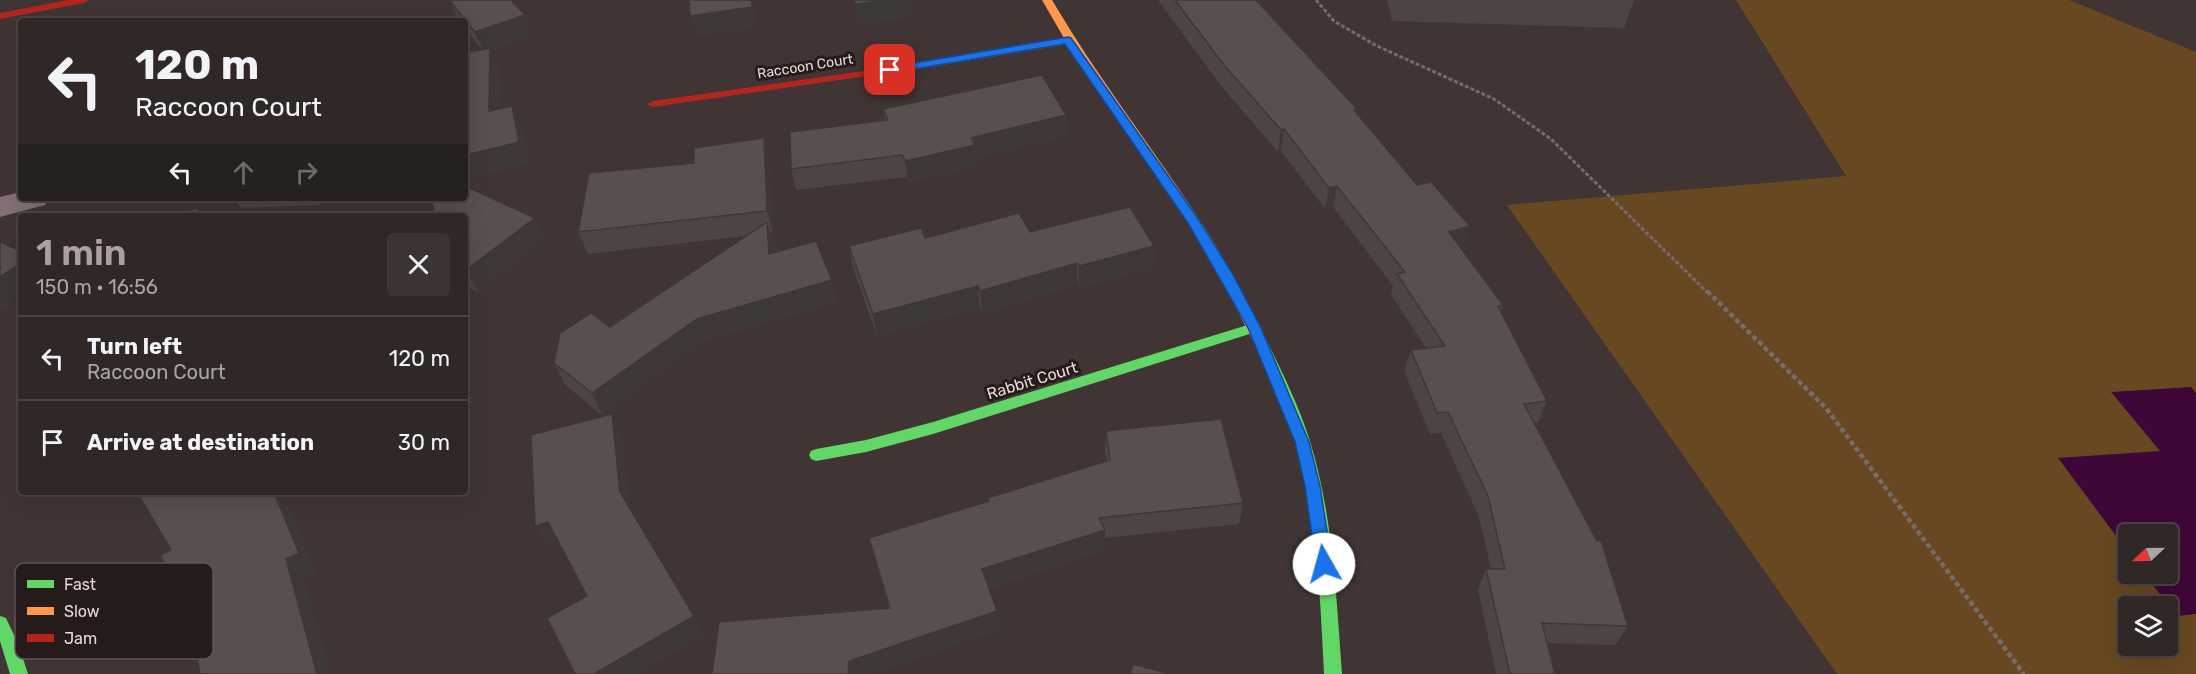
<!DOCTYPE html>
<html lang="en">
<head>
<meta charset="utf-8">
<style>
  :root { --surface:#302827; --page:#3c3433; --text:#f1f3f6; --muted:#a8a6a7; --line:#4b4444; --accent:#ada09f }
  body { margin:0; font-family:Rubik,sans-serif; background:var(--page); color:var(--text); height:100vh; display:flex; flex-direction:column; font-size:22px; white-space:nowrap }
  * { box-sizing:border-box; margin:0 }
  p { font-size:20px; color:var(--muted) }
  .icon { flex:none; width:33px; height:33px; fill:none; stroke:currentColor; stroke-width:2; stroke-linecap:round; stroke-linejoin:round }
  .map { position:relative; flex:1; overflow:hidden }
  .panel { position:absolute; left:18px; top:213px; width:450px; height:282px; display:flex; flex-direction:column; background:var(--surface); border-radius:6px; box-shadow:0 6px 24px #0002,0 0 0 2px var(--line) }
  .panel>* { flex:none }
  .guide { position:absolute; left:18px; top:18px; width:450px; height:183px; border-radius:6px; box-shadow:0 6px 24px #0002,0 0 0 2px var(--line); background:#302827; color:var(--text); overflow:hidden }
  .needle { width:39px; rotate:248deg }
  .fabs { position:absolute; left:2118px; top:524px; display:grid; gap:12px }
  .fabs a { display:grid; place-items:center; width:60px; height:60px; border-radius:6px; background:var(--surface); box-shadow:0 6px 24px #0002,0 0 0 2px var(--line); font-size:30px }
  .pin { position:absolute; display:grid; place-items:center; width:51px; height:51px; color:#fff; margin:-26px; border-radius:12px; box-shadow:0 3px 9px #0006 }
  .me { position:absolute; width:66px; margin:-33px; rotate:353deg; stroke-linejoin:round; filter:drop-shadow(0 0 4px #0008) }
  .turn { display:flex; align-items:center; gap:21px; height:126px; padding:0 18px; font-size:27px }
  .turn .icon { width:78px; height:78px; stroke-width:2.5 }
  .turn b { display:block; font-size:42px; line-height:51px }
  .lanes { display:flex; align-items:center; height:57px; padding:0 18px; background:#0003; justify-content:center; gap:30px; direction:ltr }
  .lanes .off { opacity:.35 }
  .round { display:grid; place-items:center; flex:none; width:63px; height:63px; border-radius:6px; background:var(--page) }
  .head { display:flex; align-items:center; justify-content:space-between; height:102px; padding:0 18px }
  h1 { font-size:36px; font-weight:600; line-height:45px; color:var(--accent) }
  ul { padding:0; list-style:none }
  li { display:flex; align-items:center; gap:18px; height:84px; padding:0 18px; border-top:2px solid var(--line) }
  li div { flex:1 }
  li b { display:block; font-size:22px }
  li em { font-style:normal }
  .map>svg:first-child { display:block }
</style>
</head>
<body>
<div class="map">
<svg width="2196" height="674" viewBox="0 0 2196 674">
  <rect width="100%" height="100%" fill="#403534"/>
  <!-- green -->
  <path fill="#674820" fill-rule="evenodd" d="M 1736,0 L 2069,0 L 2196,52 L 2196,674 L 1837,674 L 1507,205 L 1846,176 ZM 2128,534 L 2168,534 L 2168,573 L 2128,573 ZM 2128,606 L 2168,606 L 2168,645 L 2128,645 Z"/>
  <!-- water -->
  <polygon fill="#3f0738" points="2191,387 2196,393 2196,614 2176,616 2144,573 2168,573 2168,534 2128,534 2128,552 2058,458 2160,451 2111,392"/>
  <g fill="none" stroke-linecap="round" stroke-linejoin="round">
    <!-- path-far1 -->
    <polyline stroke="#776b6c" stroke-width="3" stroke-dasharray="4 2" stroke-linecap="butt" points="1316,0 1334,21 1375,45 1494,99 1551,139 1708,293"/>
    <!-- path -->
    <polyline stroke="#776b6c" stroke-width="4.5" stroke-dasharray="5 3" stroke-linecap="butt" points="1707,291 1826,408 2024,674"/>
    <!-- street -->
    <polygon fill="#837176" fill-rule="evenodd" points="21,192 21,198 50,198 45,205 0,217 0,197"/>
    <!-- fast -->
    <g fill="#63d668" fill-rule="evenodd">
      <polygon points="1254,323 1259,325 1261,328 1259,331 933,434 866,452 816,461 811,459 809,455 811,451 816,449 866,440 933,422"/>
      <path d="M 1259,334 L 1266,339 C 1281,370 1297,402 1308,435 C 1333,512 1336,594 1342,674 L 1324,674 C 1320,594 1317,513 1294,437 C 1283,403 1267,371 1252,339 Z"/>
      <polygon points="0,616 6,618 19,646 28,674 10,674 0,641"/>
    </g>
    <!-- slow -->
    <path fill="#ff974d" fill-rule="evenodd" d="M 1042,0 L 1052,0 C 1096,75 1149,143 1197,216 C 1223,255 1245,297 1266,339 L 1264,343 L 1254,343 L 1221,278 L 1188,221 L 1068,44 L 898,72 L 893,69 L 898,66 L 1064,38 Z"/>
    <!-- jam -->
    <g fill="#b3261e" fill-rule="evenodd">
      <polygon points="68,0 89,0 84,3 0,19 0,13"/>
      <polygon points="898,66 903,69 902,71 653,107 647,104 653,101"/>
    </g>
  </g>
  <!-- wall -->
  <g fill="#4d4542">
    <polygon points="1158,0 1256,0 1357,109 1356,114 1463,248 1461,249 1503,305 1501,311 1547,401 1538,423 1534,423 1628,626 1615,645 1547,643 1555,674 1496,674 1478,589 1486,569 1491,569 1479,517 1441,433 1430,434 1404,371 1411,350 1426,348 1391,295 1393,286 1333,207 1325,209 1281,151 1278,152 1222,87"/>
    <polygon points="1387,0 1634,0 1624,28 1392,21"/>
    <polygon points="450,1 533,36 491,50 500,70 499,109 521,127 529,163 465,179 482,50 465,28 465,21 459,21"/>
    <polygon points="883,109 1067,136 976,158 977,167 908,182 906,177 796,190 791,169 885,121"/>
    <polygon points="764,138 769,160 773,233 770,233 773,243 774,252 832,280 837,302 704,341 602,415 565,385 554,363 746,236 588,254 578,232 694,163"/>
    <polygon points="234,198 324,198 320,205 241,208"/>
    <polygon points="465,216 545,239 478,292 465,286"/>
    <polygon points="1030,232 1154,246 1153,268 1079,288 1078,285 983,313 980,308 877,336 853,268 849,246"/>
    <polygon points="1106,431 1243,503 1239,524 1104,538 1104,550 989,588 1000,631 889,608 869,538 988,502 988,498 1107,461 1105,452"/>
  </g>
  <!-- shaded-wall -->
  <g fill="#3e3836">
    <polygon points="751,0 753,0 757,28 696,37 690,16"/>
    <polygon points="889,0 913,0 915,18 858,25 855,4"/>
    <polygon points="525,15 533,36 491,50 500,70 499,133 489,111 484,53 475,32"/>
    <polygon points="512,106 521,127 529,163 465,179 465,155"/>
    <polygon points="1066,115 1067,136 976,158 977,167 908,182 905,161 971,138"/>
    <polygon points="1284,129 1281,151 1278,152 1281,130"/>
    <polygon points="764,138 769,160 773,233 767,211"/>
    <polygon points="1337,186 1333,207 1325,209 1329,188"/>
    <polygon points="316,198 324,198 320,205"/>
    <polygon points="535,218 545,239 478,292 466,270"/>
    <polygon points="767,222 773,243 775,275 769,254"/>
    <polygon points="1470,226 1463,248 1443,254 1449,232"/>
    <polygon points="1154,246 1153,268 1079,288 1079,266"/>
    <polygon points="21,263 21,298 4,310 0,305 0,277"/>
    <polygon points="1077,263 1078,285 983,313 980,291"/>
    <polygon points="832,280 837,302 704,341 602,415 592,393 697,319"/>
    <polygon points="978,286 980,308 877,336 873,314"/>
    <polygon points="612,414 622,435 631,513 620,492"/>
    <polygon points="274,492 278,492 290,509 317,573 305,580 331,674 317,674 286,559"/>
    <polygon points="548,522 560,543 548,546 535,526"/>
    <polygon points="1105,530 1104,550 984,589 982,569"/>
    <polygon points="188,609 201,633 180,613"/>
    <polygon points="997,611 1000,631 873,674 848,674 849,661"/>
    <polygon points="694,616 704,635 638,674 594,674"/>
  </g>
  <!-- building -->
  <g fill="#59504d" stroke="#3e3836" stroke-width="1.5">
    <polygon points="452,0 511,0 525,15 475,32 450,1"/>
    <polygon points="689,0 751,0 752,7 690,16"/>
    <polygon points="854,0 889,0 855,4"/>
    <polygon points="1175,0 1256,0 1357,109 1354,110 1417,185 1431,182 1470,226 1449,232 1503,305 1498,306 1547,401 1524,404 1597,541 1601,541 1628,626 1542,623 1555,674 1510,674 1486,569 1505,569 1488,496 1448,412 1437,413 1411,350 1445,346 1397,274 1405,272 1337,186 1329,188 1284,129 1281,130 1224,65"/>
    <polygon points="490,48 489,111 512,106 519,142 465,155 465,53"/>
    <polygon points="1042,75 1066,115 971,138 975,145 905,161 902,155 791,169 790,132 888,120 883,109"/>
    <polygon points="764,138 767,211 578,232 589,173 694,163 694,148"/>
    <polygon points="465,186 535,218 466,270 465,270 465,216 434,216 432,198 465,198"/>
    <polygon points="1130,207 1154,246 1079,266 1077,263 980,291 978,286 873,314 849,246 921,228 925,238 1019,213 1030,232"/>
    <polygon points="197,208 199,216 169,216"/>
    <polygon points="767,222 769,254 816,241 832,280 697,319 592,393 554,363 560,333 591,313 610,327"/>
    <polygon points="0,242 21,251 21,263 0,277"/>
    <polygon points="612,414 620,492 694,616 594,674 575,674 547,618 587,596 548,522 535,526 531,435"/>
    <polygon points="1221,419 1243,503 1099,518 1105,530 982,569 997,611 849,661 848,674 712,674 719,622 890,608 869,538 989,501 988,498 1110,460 1106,431"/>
    <polygon points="137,492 274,492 299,553 286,559 317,674 200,674 188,609 180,613 161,555 171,550"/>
    <polygon points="1133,664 1171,674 1130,674"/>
  </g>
  <!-- route -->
  <polygon fill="#1a73e8" stroke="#114b97" stroke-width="1.5" points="1068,37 1071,38 1197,217 1232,273 1261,328 1309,442 1320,486 1332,564 1330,569 1324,571 1319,569 1316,564 1305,486 1295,442 1248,328 1188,223 1065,44 890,73 885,70 890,67"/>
  <g text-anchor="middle" stroke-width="6" stroke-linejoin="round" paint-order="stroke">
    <!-- far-street labels -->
    <g font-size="14" fill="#e8d9d8" stroke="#251b1a">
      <text transform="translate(805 66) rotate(-9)" y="5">Raccoon Court</text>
    </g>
    <!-- street labels -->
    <g font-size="16" fill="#e8d9d8" stroke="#251b1a">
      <text transform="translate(1032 380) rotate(-17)" y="6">Rabbit Court</text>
    </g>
  </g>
  <!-- legend -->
  <rect x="15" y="563" width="198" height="96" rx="9" fill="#251b1a" stroke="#605453" stroke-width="1.5"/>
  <rect x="27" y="580" width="27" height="8" fill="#63d668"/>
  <rect x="27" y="607" width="27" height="8" fill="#ff974d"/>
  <rect x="27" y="634" width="27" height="8" fill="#b3261e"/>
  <g font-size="16" fill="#e8d9d8">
    <text x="64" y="590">Fast</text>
    <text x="64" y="617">Slow</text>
    <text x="64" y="644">Jam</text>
  </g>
</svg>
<div class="fabs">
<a><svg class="needle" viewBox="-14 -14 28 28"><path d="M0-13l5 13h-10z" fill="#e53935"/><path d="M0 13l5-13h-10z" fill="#a8a6a7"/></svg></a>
<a><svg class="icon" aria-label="layers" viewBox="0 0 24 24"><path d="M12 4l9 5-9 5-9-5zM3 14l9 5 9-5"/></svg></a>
</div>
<div class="pin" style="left:890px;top:70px;background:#d93025"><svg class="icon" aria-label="arrive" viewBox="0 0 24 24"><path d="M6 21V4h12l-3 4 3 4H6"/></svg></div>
<svg class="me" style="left:1324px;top:564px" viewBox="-20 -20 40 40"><circle r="19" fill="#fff"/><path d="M0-13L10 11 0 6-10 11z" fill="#1a73e8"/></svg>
<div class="guide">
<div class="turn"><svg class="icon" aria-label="left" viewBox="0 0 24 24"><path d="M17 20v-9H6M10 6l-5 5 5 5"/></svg><div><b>120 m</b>Raccoon Court</div></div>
<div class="lanes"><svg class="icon" aria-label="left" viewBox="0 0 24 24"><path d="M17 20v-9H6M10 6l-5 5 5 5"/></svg><svg class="icon off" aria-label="ahead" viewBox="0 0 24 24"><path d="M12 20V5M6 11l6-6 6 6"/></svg><svg class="icon off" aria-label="right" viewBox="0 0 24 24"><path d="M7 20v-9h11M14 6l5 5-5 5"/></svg></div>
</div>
<section class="panel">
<div class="head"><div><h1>1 min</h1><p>150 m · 16:56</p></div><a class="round"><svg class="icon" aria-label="close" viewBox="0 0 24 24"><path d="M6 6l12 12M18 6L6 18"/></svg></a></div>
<ul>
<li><svg class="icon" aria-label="left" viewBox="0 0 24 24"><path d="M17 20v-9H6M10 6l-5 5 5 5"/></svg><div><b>Turn left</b><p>Raccoon Court</p></div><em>120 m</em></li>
<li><svg class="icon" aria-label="arrive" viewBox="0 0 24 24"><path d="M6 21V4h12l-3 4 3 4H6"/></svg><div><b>Arrive at destination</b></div><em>30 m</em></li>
</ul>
</section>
</div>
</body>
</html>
